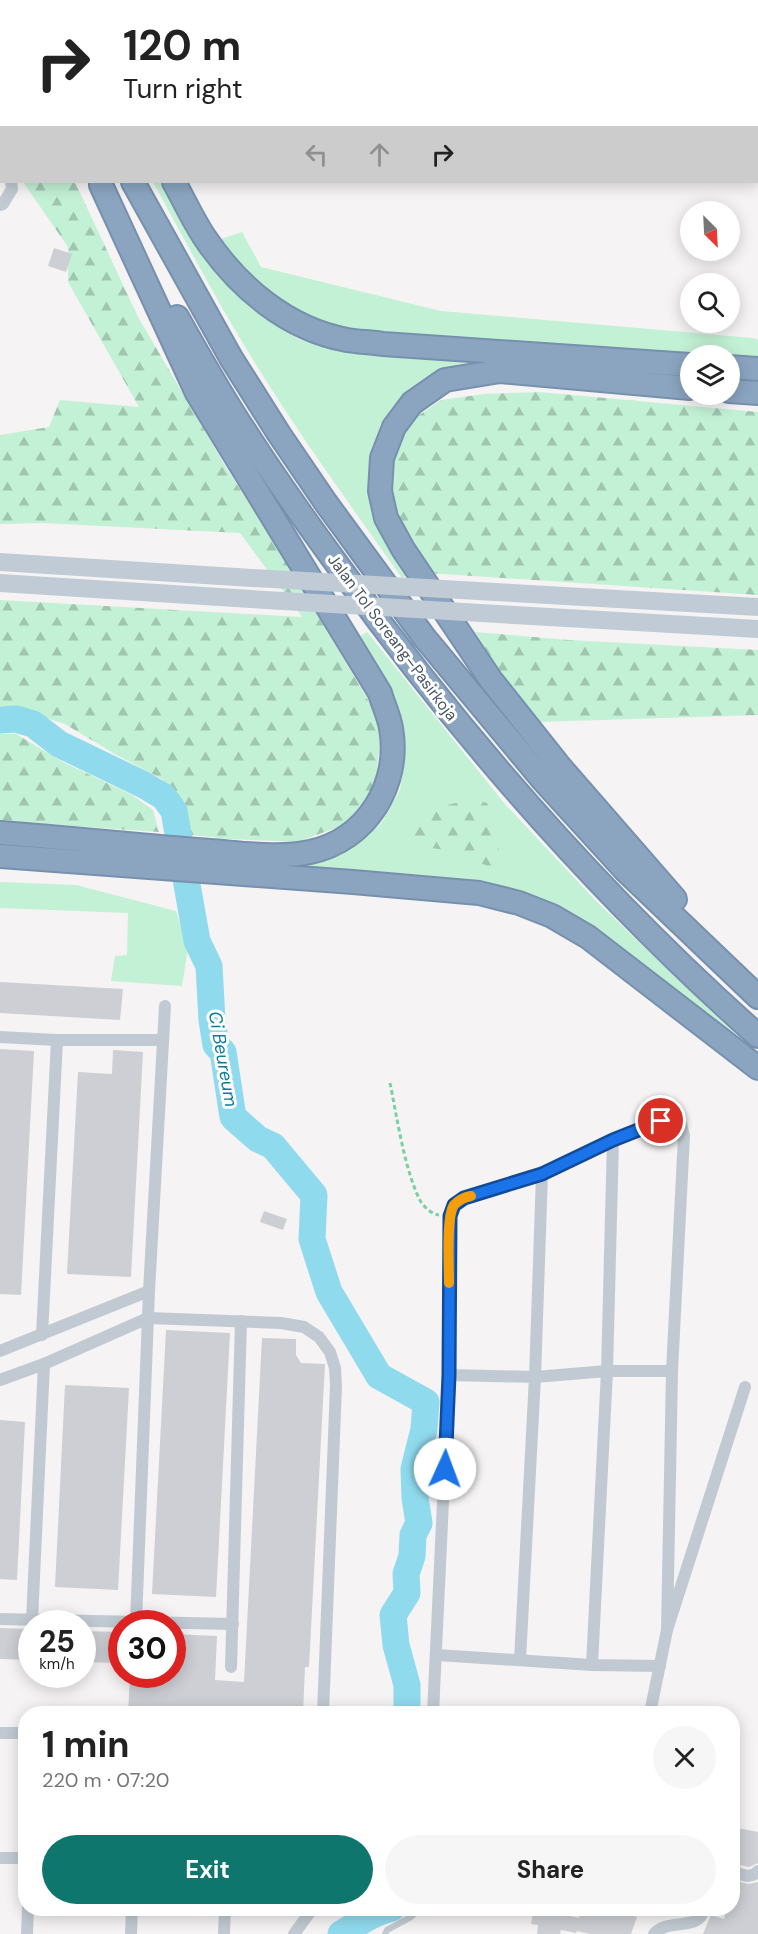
<!DOCTYPE html>
<html lang="en">
<head>
<meta charset="utf-8">
<style>
  :root { --surface:#fff; --page:#f6f6f6; --text:#222; --muted:#767676; --accent:#0f766e }
  body { margin:0; font-family:"DM Sans",sans-serif; background:var(--page); color:var(--text); height:100vh; display:flex; flex-direction:column; font-size:22px; white-space:nowrap }
  * { box-sizing:border-box; margin:0 }
  p { font-size:20px; color:var(--muted) }
  .icon { flex:none; width:33px; height:33px; fill:none; stroke:currentColor; stroke-width:2; stroke-linecap:round; stroke-linejoin:round }
  .map { position:relative; flex:1; overflow:hidden }
  .panel { position:absolute; left:18px; top:1706px; width:722px; height:210px; display:flex; flex-direction:column; background:var(--surface); border-radius:24px; box-shadow:0 3px 15px #0003 }
  .panel>* { flex:none }
  .top-card { position:absolute; left:0px; top:0px; width:759px; height:183px; box-shadow:0 3px 15px #0003; background:#fff; color:var(--text); overflow:hidden }
  .needle { width:39px; rotate:156deg }
  .fabs { position:absolute; left:680px; top:201px; display:grid; gap:12px }
  .fabs a { display:grid; place-items:center; width:60px; height:60px; border-radius:50%; background:var(--surface); box-shadow:0 3px 15px #0003; font-size:30px }
  .speed { position:absolute; left:18px; top:1610px; display:flex; gap:12px; font-size:30px; font-weight:700; text-align:center }
  .speed>* { display:grid; place-content:center; width:78px; height:78px; border-radius:50%; background:var(--surface); box-shadow:0 3px 15px #0003; line-height:1 }
  .speed small { font-size:15px; font-weight:400 }
  .speed .limit { border:9px solid #d22; background:#fff; color:#111 }
  .pin { position:absolute; display:grid; place-items:center; width:51px; height:51px; color:#fff; margin:-26px; border:3px solid #fff; border-radius:50%; box-shadow:0 2px 6px #0007 }
  .me { position:absolute; width:66px; margin:-33px; rotate:2deg; stroke-linejoin:round; filter:drop-shadow(0 0 4px #0008) }
  .turn { display:flex; align-items:center; gap:21px; height:126px; padding:0 24px; font-size:27px }
  .turn .icon { width:78px; height:78px; stroke-width:2.5 }
  .turn b { display:block; font-size:42px; line-height:51px }
  .lanes { display:flex; align-items:center; height:57px; padding:0 24px; background:#0003; justify-content:center; gap:30px; direction:ltr }
  .lanes .off { opacity:.35 }
  .round { display:grid; place-items:center; flex:none; width:63px; height:63px; border-radius:32px; background:var(--page) }
  .head { display:flex; align-items:center; justify-content:space-between; height:102px; padding:0 24px }
  h1 { font-size:36px; font-weight:700; line-height:45px }
  .action { display:flex; gap:12px; margin-top:auto; padding:12px 24px }
  .action a { flex:1; height:69px; border-radius:36px; background:var(--accent); color:#fff; font-size:24px; font-weight:700; line-height:69px; text-align:center }
  .action a+a { background:var(--page); color:var(--text) }
  .map>svg:first-child { display:block }
</style>
</head>
<body>
<div class="map">
<svg width="758" height="1934" viewBox="0 0 758 1934">
  <defs>
    <pattern id="forest-firs" width="22" height="20" patternUnits="userSpaceOnUse" patternTransform="scale(1.5)"><rect width="22" height="20" fill="#c3f1d5"/><path d="M5 1l3.5 6h-7zM16 11l3.5 6h-7z" fill="#a0c6b0"/></pattern>
  </defs>
  <rect width="100%" height="100%" fill="#f5f3f3"/>
  <!-- green -->
  <g fill="#c3f1d5">
    <path d="M 153,182 L 163,182 L 189,227 L 223,281 L 263,317 L 300,340 L 358,352 L 512,363 L 466,365 L 426,380 L 400,399 L 380,425 L 370,464 L 373,507 L 408,575 L 402,578 C 353,509 303,440 258,368 C 220,307 187,244 153,182 Z"/>
    <polygon points="242,232 261,267 441,311 753,338 758,340 758,359 729,357 729,356 700,355 404,339 337,330 301,319 240,270 221,239"/>
    <polygon points="367,632 504,803 596,901 733,1032 727,1038 517,893 295,873 292,866 303,861 344,852 381,824 400,790 405,760 403,720 386,680 359,637"/>
    <polygon points="0,882 76,885 176,911 188,948 182,986 111,981 115,956 127,955 128,913 0,908"/>
  </g>
  <!-- forest -->
  <g fill="url(#forest-firs)">
    <polygon points="0,19 2,22 1,142 0,140"/>
    <polygon points="23,182 75,182 138,317 227,469 267,531 379,718 380,746 374,790 344,825 297,842 230,839 191,835 187,812 162,779 113,753 65,724 12,707 0,706 0,600 302,617 240,533 43,523 0,524 0,435 49,427 60,400 139,407 68,282 68,247"/>
    <polygon points="539,392 758,412 758,595 428,573 404,536 390,499 394,445 412,420 441,400 484,394"/>
    <polygon points="475,632 568,640 758,650 758,715 538,722 496,665"/>
    <polygon points="0,734 16,734 63,762 132,795 153,810 159,832 0,821"/>
    <path d="M 473,799 L 487,803 C 491,813 502,829 500,841 C 500,849 496,853 497,861 L 490,867 C 476,861 462,855 448,851 C 427,845 420,853 410,827 C 426,809 450,804 473,799 Z"/>
  </g>
  <g fill="none" stroke-linecap="round" stroke-linejoin="round">
    <!-- river -->
    <g stroke="#90daee" stroke-width="27">
      <polyline points="0,720 16,719 33,724 59,744 144,785 164,797 174,811 197,941 209,966 212,1020 216,1045 223,1052 233,1117 258,1139 273,1146 314,1195 312,1239 329,1292 379,1376 426,1402 424,1429 414,1469 415,1498 419,1523 413,1535 412,1556 406,1574 407,1593 393,1615 396,1645 407,1685 407,1713"/>
      <path d="M 341,1934 C 357,1924 374,1912 392,1908"/>
    </g>
  </g>
  <!-- building -->
  <g fill="#cdcfd5">
    <polygon points="54,248 72,254 66,272 48,266"/>
    <polygon points="0,982 123,989 120,1020 0,1013"/>
    <polygon points="0,1049 34,1051 21,1295 0,1294"/>
    <polygon points="113,1050 143,1052 131,1277 67,1274 78,1072 112,1074"/>
    <polygon points="264,1211 287,1219 283,1230 260,1222"/>
    <polygon points="166,1330 230,1333 216,1597 152,1594"/>
    <polygon points="262,1338 296,1339 296,1355 301,1363 325,1364 309,1667 305,1667 303,1713 128,1713 130,1676 172,1678 172,1634 217,1636 215,1680 244,1682"/>
    <polygon points="65,1385 129,1388 118,1590 55,1587"/>
    <polygon points="0,1420 25,1422 17,1580 0,1579"/>
    <polygon points="0,1628 32,1629 32,1660 0,1659"/>
    <polygon points="82,1631 122,1632 122,1663 82,1662"/>
    <polygon points="732,1827 758,1832 758,1863 749,1867 732,1863"/>
    <polygon points="732,1880 748,1884 758,1882 758,1934 703,1934 711,1915 724,1919 726,1908 732,1908"/>
    <polygon points="534,1908 579,1918 581,1908 630,1908 629,1915 637,1917 631,1934 590,1934 577,1931 576,1933 561,1930 560,1934 537,1934 538,1925 531,1924"/>
  </g>
  <g fill="none" stroke-linecap="round" stroke-linejoin="round">
    <!-- highway casing -->
    <g stroke="#7690ad" stroke-width="26">
      <g id="highway">
        <polyline points="18,0 19,2"/>
        <polyline points="49,0 50,2"/>
        <polyline points="75,0 76,2"/>
        <polyline points="133,182 231,358 279,434 326,503 424,637 542,779 625,870 758,997"/>
        <path d="M 174,182 C 184,200 193,220 205,238 C 238,287 287,329 347,340 C 358,342 371,342 383,344 L 690,365"/>
        <path d="M 177,317 C 199,356 221,396 246,433 C 276,480 309,526 342,571 C 464,740 602,897 758,1036"/>
        <polyline points="729,367 758,369"/>
        <polyline points="729,391 758,393"/>
        <path d="M 0,833 C 70,838 140,846 210,851 C 240,853 280,859 310,852 C 367,840 401,784 391,728 C 389,716 383,704 380,693 L 197,393 L 101,185"/>
        <polyline points="0,856 353,882 479,893 519,903 552,916 588,937 758,1068"/>
        <polyline points="675,899 561,768 491,680 403,549 386,518 380,491 382,458 394,427 412,403 445,380 500,371 690,388"/>
      </g>
    </g>
    <!-- path -->
    <path stroke="#7ad0a6" stroke-width="3" stroke-dasharray="4.5 3" stroke-linecap="butt" d="M 390,1083 C 397,1117 405,1173 421,1202 C 425,1208 432,1214 439,1215"/>
    <!-- lane -->
    <polyline stroke="#c1cad2" stroke-width="6" points="385,1934 387,1930 411,1917 421,1908"/>
    <!-- street -->
    <g stroke="#c1cad2" stroke-width="12">
      <polyline points="0,158 2,161"/>
      <polyline points="0,205 3,204 12,189 11,182"/>
      <polyline points="0,1037 57,1040 162,1040"/>
      <polyline points="42,1335 57,1040"/>
      <polyline points="0,1351 149,1291"/>
      <polyline points="449,1375 535,1377 607,1371 672,1371"/>
      <polyline points="0,1380 44,1364 148,1318 281,1323 304,1327 319,1337 330,1352 335,1368 336,1386 323,1713"/>
      <polyline points="0,1619 233,1624"/>
      <polyline points="32,1620 44,1364"/>
      <polyline points="136,1622 149,1291 165,1006"/>
      <polyline points="437,1655 592,1665 660,1666"/>
      <polyline points="520,1660 535,1377 542,1174"/>
      <polyline points="592,1665 607,1371 613,1140"/>
      <polyline points="231,1667 241,1321"/>
      <polyline points="433,1713 449,1375 450,1216 454,1205 464,1198 542,1174 613,1140 661,1121 673,1120 681,1124 684,1136 672,1371 667,1630"/>
      <polyline points="650,1713 667,1630 745,1387"/>
      <polyline points="0,1733 26,1733"/>
      <polyline points="0,1858 26,1858"/>
      <path d="M 732,1871 C 741,1874 751,1880 758,1871"/>
      <polyline points="27,1934 28,1908"/>
      <polyline points="131,1934 132,1908"/>
      <polyline points="224,1934 225,1908"/>
      <polyline points="294,1934 313,1908"/>
      <path d="M 654,1934 C 668,1917 700,1933 704,1908"/>
    </g>
    <!-- secondary -->
    <g stroke="#c1cbd6" stroke-width="18">
      <polyline points="0,562 236,577"/>
      <polyline points="0,583 251,599"/>
      <polyline points="495,592 758,607"/>
      <polyline points="514,615 758,629"/>
    </g>
    <!-- highway -->
    <use href="#highway" stroke="#8ba5c1" stroke-width="22"/>
    <!-- secondary-bridge -->
    <g stroke="#c1cbd6" stroke-width="18">
      <polyline points="236,577 495,592"/>
      <polyline points="251,599 514,615"/>
    </g>
  </g>
  <g fill="none" stroke-linecap="round" stroke-linejoin="round">
    <!-- route casing -->
    <g stroke="#114b97" stroke-width="15">
      <polyline id="route" points="445,1469 449,1375 450,1216 454,1205 464,1198 542,1174 613,1140 661,1121"/>
    </g>
    <!-- route -->
    <use href="#route" stroke="#1a73e8" stroke-width="10"/>
    <!-- slow -->
    <path stroke="#f59e0b" stroke-width="10" d="M 449,1283 C 449,1267 446,1216 454,1205 C 458,1201 465,1197 471,1196"/>
  </g>
  <g text-anchor="middle" stroke-width="6" stroke-linejoin="round" paint-order="stroke">
    <!-- street labels -->
    <g font-size="16" fill="#4a5661" stroke="#fff">
      <text transform="translate(393 637) rotate(53)" y="6">Jalan Tol Soreang–Pasirkoja</text>
    </g>
    <!-- water labels -->
    <g font-size="18" font-style="italic" fill="#0c7c9b" stroke="#fff">
      <text transform="translate(223 1059) rotate(80)" y="6">Ci Beureum</text>
    </g>
  </g>
</svg>
<div class="fabs">
<a><svg class="needle" viewBox="-14 -14 28 28"><path d="M0-13l5 13h-10z" fill="#e53935"/><path d="M0 13l5-13h-10z" fill="#767676"/></svg></a>
<a><svg class="icon" aria-label="search" viewBox="0 0 24 24"><circle cx="10" cy="10" r="6"/><path d="M15 15l6 6"/></svg></a>
<a><svg class="icon" aria-label="layers" viewBox="0 0 24 24"><path d="M12 4l9 5-9 5-9-5zM3 14l9 5 9-5"/></svg></a>
</div>
<div class="speed"><div>25<small>km/h</small></div><div class="limit">30</div></div>
<div class="pin" style="left:661px;top:1121px;background:#d93025"><svg class="icon" aria-label="arrive" viewBox="0 0 24 24"><path d="M6 21V4h12l-3 4 3 4H6"/></svg></div>
<svg class="me" style="left:445px;top:1469px" viewBox="-20 -20 40 40"><circle r="19" fill="#fff"/><path d="M0-13L10 11 0 6-10 11z" fill="#1a73e8"/></svg>
<div class="top-card">
<div class="turn"><svg class="icon" aria-label="right" viewBox="0 0 24 24"><path d="M7 20v-9h11M14 6l5 5-5 5"/></svg><div><b>120 m</b>Turn right</div></div>
<div class="lanes"><svg class="icon off" aria-label="left" viewBox="0 0 24 24"><path d="M17 20v-9H6M10 6l-5 5 5 5"/></svg><svg class="icon off" aria-label="ahead" viewBox="0 0 24 24"><path d="M12 20V5M6 11l6-6 6 6"/></svg><svg class="icon" aria-label="right" viewBox="0 0 24 24"><path d="M7 20v-9h11M14 6l5 5-5 5"/></svg></div>
</div>
<section class="panel">
<div class="head"><div><h1>1 min</h1><p>220 m · 07:20</p></div><a class="round"><svg class="icon" aria-label="close" viewBox="0 0 24 24"><path d="M6 6l12 12M18 6L6 18"/></svg></a></div>
<div class="action"><a>Exit</a><a>Share</a></div>
</section>
</div>
</body>
</html>
